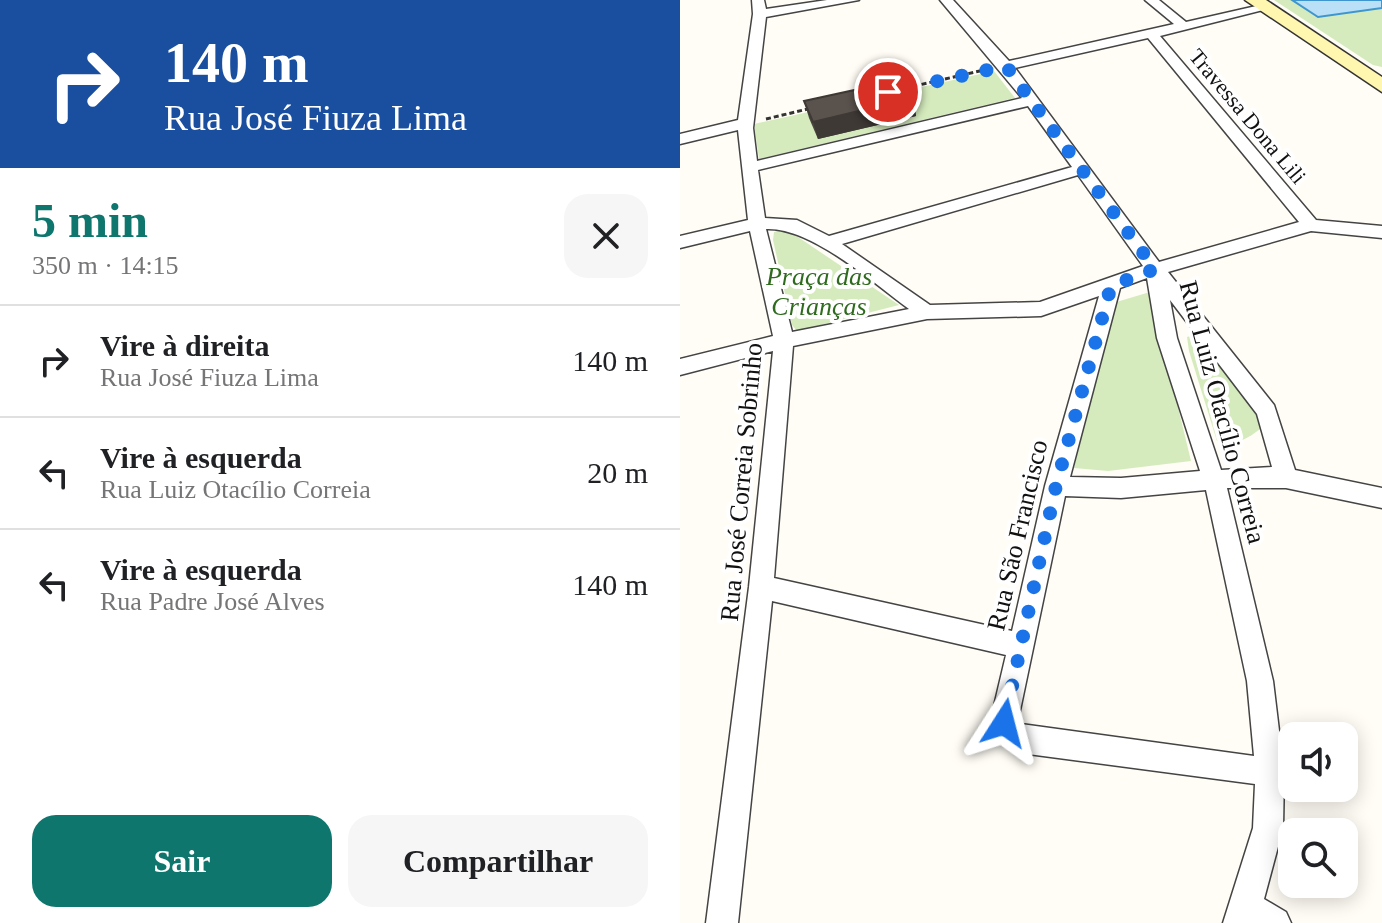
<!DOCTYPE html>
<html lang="pt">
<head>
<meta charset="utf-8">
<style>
  :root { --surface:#fff; --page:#f6f6f6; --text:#202124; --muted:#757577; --line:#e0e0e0; --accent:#0f766e }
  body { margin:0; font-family:Georgia,serif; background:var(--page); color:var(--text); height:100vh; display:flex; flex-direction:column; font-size:30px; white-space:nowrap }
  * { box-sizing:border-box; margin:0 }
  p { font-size:26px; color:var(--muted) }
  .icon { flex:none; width:44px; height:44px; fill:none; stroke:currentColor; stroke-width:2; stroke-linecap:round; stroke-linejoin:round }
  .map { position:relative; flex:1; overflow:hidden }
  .side { display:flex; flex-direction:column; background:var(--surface); width:680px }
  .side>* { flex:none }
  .top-card { background:#1a4fa0; color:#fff; overflow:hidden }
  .controls { position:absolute; left:598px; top:722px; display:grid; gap:16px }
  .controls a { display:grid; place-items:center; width:80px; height:80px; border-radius:16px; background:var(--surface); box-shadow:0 4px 20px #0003; font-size:40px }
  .pin { position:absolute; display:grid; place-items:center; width:68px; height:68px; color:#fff; margin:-34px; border:4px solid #fff; border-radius:50%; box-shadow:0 2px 8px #0007 }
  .me { position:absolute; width:88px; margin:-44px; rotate:9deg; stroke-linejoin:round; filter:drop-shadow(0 0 6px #0008) }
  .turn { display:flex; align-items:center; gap:28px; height:168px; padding:0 32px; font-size:36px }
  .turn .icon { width:104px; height:104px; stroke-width:2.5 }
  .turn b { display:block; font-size:56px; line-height:68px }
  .round { display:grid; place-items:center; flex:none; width:84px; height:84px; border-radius:24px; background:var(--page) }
  .overview { display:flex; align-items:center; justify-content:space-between; height:136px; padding:0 32px }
  h1 { font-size:48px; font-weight:700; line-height:60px; color:var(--accent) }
  .primary-button { display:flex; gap:16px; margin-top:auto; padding:16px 32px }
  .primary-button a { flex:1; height:92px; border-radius:24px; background:var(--accent); color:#fff; font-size:32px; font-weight:700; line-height:92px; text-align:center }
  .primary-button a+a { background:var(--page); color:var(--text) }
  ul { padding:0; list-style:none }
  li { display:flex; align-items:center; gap:24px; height:112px; padding:0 32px; border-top:2px solid var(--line) }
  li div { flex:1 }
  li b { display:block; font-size:30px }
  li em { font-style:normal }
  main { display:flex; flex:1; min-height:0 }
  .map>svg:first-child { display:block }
</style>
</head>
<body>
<main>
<section class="side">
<div class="top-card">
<div class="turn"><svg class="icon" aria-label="right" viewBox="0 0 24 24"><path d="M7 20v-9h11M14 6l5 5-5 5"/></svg><div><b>140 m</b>Rua José Fiuza Lima</div></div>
</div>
<div class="overview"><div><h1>5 min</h1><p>350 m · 14:15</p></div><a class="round"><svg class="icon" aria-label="close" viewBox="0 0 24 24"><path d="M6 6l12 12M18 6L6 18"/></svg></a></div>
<ul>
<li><svg class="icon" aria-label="right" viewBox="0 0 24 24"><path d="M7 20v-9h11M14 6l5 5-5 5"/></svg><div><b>Vire à direita</b><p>Rua José Fiuza Lima</p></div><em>140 m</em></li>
<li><svg class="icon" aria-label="left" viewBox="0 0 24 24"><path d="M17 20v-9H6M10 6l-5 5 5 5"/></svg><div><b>Vire à esquerda</b><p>Rua Luiz Otacílio Correia</p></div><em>20 m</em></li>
<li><svg class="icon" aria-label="left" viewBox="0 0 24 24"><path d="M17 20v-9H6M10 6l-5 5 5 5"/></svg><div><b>Vire à esquerda</b><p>Rua Padre José Alves</p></div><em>140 m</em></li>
</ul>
<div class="primary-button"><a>Sair</a><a>Compartilhar</a></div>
</section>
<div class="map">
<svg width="702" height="923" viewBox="0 0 702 923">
  <rect width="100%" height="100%" fill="#fffdf5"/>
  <!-- green -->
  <g fill="#d5ebbd">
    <polygon points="594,0 612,0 638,17 702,8 702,67 693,65"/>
    <polygon points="314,71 335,98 79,159 74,124"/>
    <polygon points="106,229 219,305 117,331 112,325 93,240 94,232"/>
    <polygon points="470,292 511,461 428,471 394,468 433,303"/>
    <path d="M 514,335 L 524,341 L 584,426 C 570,437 555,448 537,441 L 509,351 L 507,337 Z"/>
  </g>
  <!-- water -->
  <polygon fill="#b9e0f7" stroke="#3f96cf" stroke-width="2" points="612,0 702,0 702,8 638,17"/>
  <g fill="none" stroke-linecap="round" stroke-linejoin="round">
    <!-- street casing -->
    <g stroke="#444" stroke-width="3">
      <path id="street" d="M 72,0 L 84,0 L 86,9 L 147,0 L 179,0 L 86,17 L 73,128 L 77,161 L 342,98 L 260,0 L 273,0 L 329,61 L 494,24 L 465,0 L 479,0 L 506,22 L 585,4 L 591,8 L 480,36 L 636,220 L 702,226 L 702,238 L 631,231 L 488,272 L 594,405 L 615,470 L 702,488 L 702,508 L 606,488 L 547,488 L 593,681 L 604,772 L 603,828 L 584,899 L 606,912 L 611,923 L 543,923 L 573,828 L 575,784 L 348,754 L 322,744 L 310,723 L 326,655 L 92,601 L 58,923 L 26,923 L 69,587 L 93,351 L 0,375 L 0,359 L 93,336 L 70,231 L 0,248 L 0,236 L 68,220 L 58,130 L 0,144 L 0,134 L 58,120 L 73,14 ZM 468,38 L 619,222 L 479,262 L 335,68 ZM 348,106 L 392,167 L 149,236 L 117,220 L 85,218 L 78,170 ZM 398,175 L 463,266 L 360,302 L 250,305 L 162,244 ZM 86,229 C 131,227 192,282 229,309 L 112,332 ZM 467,278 L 477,338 L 520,471 L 441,478 L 390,477 L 440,288 ZM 419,296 L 365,486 L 332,631 L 94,578 L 113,346 L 247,319 L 361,316 ZM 490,300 L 577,414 L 592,467 L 541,470 L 497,338 ZM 526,490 L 567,681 L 574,756 L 341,724 L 338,720 L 385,496 L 441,498 Z"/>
    </g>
    <!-- secondary casing -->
    <g stroke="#333" stroke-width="3">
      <polygon id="secondary" points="565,0 586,0 702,77 702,92"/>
    </g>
    <!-- path -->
    <g stroke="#333" stroke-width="3" stroke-dasharray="5 3" stroke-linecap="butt">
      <polyline points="226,88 304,70"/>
      <polyline points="86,119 132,108"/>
    </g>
    <!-- street -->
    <use href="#street" fill="#fff" fill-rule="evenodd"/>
    <!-- secondary -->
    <use href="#secondary" fill="#fff6b0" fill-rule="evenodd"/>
  </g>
  <!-- wall -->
  <polygon fill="#4d4742" points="233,98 236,116 138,139 129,118 124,101"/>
  <!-- shaded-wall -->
  <polygon fill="#3f3936" points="233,98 236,116 138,139 133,122"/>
  <!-- building -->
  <polygon fill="#5a524d" stroke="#3f3936" stroke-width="2" points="225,79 233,98 133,122 124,101"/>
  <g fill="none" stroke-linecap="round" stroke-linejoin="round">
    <!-- route -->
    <polyline stroke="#1a73e8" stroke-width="14" stroke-dasharray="0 25.2" points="208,92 326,66 475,269 431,286 376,486 324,723"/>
  </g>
  <g text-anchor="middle" stroke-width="8" stroke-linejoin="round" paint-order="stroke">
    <!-- far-street labels -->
    <g font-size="22" fill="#111" stroke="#fff">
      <text transform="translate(568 116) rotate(50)" y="8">Travessa Dona Lili</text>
    </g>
    <!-- park labels -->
    <g font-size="26" font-style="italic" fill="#2f6b1f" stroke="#fff">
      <text x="139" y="285">Praça das<tspan x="139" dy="30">Crianças</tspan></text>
    </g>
    <!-- street labels -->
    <g font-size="26" fill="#111" stroke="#fff">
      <text transform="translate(543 412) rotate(75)" y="9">Rua Luiz Otacílio Correia</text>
      <text transform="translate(61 482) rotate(-85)" y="9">Rua José Correia Sobrinho</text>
      <text transform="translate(337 535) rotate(-77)" y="9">Rua São Francisco</text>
    </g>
  </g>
</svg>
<div class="controls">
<a><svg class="icon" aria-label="sound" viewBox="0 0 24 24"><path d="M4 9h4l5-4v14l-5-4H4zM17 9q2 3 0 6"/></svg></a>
<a><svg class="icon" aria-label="search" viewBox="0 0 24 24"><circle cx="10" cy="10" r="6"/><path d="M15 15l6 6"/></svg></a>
</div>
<div class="pin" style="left:208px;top:92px;background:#d93025"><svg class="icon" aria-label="arrive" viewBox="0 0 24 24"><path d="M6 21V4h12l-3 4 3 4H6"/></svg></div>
<svg class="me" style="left:324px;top:723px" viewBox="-20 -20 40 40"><path d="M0-17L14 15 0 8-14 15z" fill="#1a73e8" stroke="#fff" stroke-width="4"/></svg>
</div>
</main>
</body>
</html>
